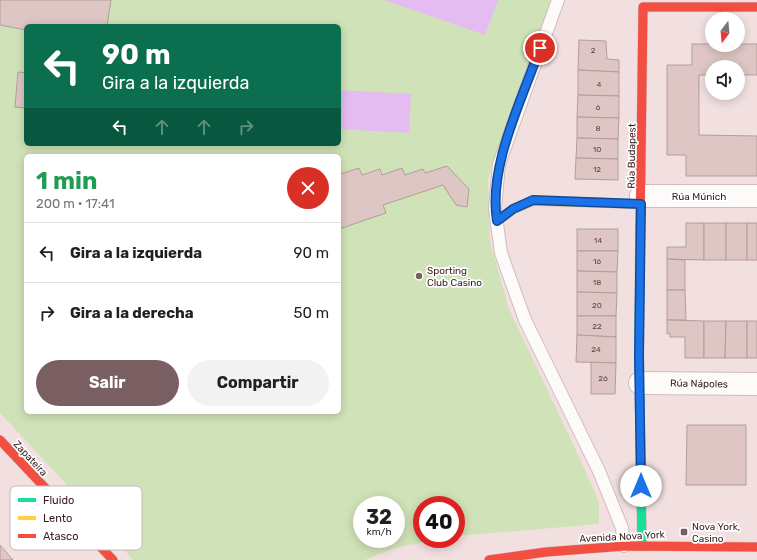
<!DOCTYPE html>
<html lang="es">
<head>
<meta charset="utf-8">
<style>
  :root { --surface:#fff; --page:#f2f2f2; --text:#202124; --muted:#757577; --line:#e0e0e0; --accent:#795f62 }
  body { margin:0; font-family:Rubik,sans-serif; background:var(--page); color:var(--text); height:100vh; display:flex; flex-direction:column; font-size:15px; white-space:nowrap }
  * { box-sizing:border-box; margin:0 }
  p { font-size:13px; color:var(--muted) }
  .icon { flex:none; width:22px; height:22px; fill:none; stroke:currentColor; stroke-width:2; stroke-linecap:round; stroke-linejoin:round }
  .map { position:relative; flex:1; overflow:hidden }
  .side { position:absolute; left:24px; top:154px; width:317px; height:260px; display:flex; flex-direction:column; background:var(--surface); border-radius:6px; box-shadow:0 2px 10px #0003 }
  .side>* { flex:none }
  .hud { position:absolute; left:24px; top:24px; width:317px; height:122px; border-radius:6px; box-shadow:0 2px 10px #0003; background:#0b6e4f; color:#fff; overflow:hidden }
  .needle { width:26px; rotate:196deg }
  .tools { position:absolute; left:705px; top:12px; display:grid; gap:8px }
  .tools a { display:grid; place-items:center; width:40px; height:40px; border-radius:50%; background:var(--surface); box-shadow:0 2px 10px #0003; font-size:20px }
  .speed { position:absolute; left:353px; top:496px; display:flex; gap:8px; font-size:20px; font-weight:700; text-align:center }
  .speed>* { display:grid; place-content:center; width:52px; height:52px; border-radius:50%; background:var(--surface); box-shadow:0 2px 10px #0003; line-height:1 }
  .speed small { font-size:10px; font-weight:400 }
  .speed .limit { border:6px solid #d22; background:#fff; color:#111 }
  .pin { position:absolute; display:grid; place-items:center; width:34px; height:34px; color:#fff; margin:-17px; border:2px solid #fff; border-radius:50%; box-shadow:0 1px 4px #0007 }
  .me { position:absolute; width:44px; margin:-22px; rotate:0deg; stroke-linejoin:round; filter:drop-shadow(0 0 3px #0008) }
  .turn { display:flex; align-items:center; gap:14px; height:84px; padding:0 12px; font-size:18px }
  .turn .icon { width:52px; height:52px; stroke-width:2.5 }
  .turn b { display:block; font-size:28px; line-height:34px }
  .lanes { display:flex; align-items:center; height:38px; padding:0 12px; background:#0003; justify-content:center; gap:20px; direction:ltr }
  .lanes .off { opacity:.35 }
  .round { display:grid; place-items:center; flex:none; width:42px; height:42px; border-radius:21px; background:var(--page) }
  .headline { display:flex; align-items:center; justify-content:space-between; height:68px; padding:0 12px }
  h1 { font-size:24px; font-weight:700; line-height:30px; color:#1e9e55 }
  .button { display:flex; gap:8px; margin-top:auto; padding:8px 12px }
  .button a { flex:1; height:46px; border-radius:24px; background:var(--accent); color:#fff; font-size:16px; font-weight:700; line-height:46px; text-align:center }
  .button a+a { background:var(--page); color:var(--text) }
  ul { padding:0; list-style:none }
  li { display:flex; align-items:center; gap:12px; height:60px; padding:0 12px; border-top:1px solid var(--line) }
  li div { flex:1 }
  li b { display:block; font-size:15px }
  li em { font-style:normal }
  .map>svg:first-child { display:block }
</style>
</head>
<body>
<div class="map">
<svg width="757" height="560" viewBox="0 0 757 560">
  <rect width="100%" height="100%" fill="#f2e0e1"/>
  <!-- green -->
  <path fill="#d0e2b7" fill-rule="evenodd" d="M 0,0 L 551,0 L 491,168 L 488,181 L 490,242 L 509,309 L 580,459 L 599,502 L 599,524 L 456,536 L 456,505 L 422,505 L 422,539 L 438,539 L 394,548 L 366,560 L 133,560 L 83,502 L 0,413 ZM 26,26 L 339,26 L 339,144 L 26,144 ZM 26,156 L 339,156 L 339,412 L 26,412 ZM 362,505 L 396,505 L 396,539 L 362,539 Z"/>
  <!-- water -->
  <g fill="#e4bcf1">
    <polygon points="384,0 498,0 485,35"/>
    <polygon points="339,90 411,94 409,133 339,129"/>
  </g>
  <!-- building -->
  <g fill="#ddc6c3" stroke="#b39d9b">
    <polygon points="0,0 111,0 107,26 26,26 26,30 0,25"/>
    <polygon points="579,40 606,41 607,59 619,60 619,72 578,70"/>
    <polygon points="692,44 757,44 757,75 738,75 738,67 712,67 712,75 699,75 699,135 757,136 757,176 686,176 686,155 667,155 667,65 692,65"/>
    <polygon points="578,70 619,72 619,96 578,95"/>
    <polygon points="18,72 26,73 26,108 15,107"/>
    <polygon points="578,95 619,96 619,118 577,117"/>
    <polygon points="577,117 619,118 618,139 577,138"/>
    <polygon points="577,138 618,139 618,159 576,158"/>
    <polygon points="576,158 618,159 618,180 575,179"/>
    <polygon points="447,166 469,189 467,207 456,205 443,185 383,205 386,213 339,229 339,172 340,174 359,168 362,175 380,169 382,175 402,168 405,175 423,169 425,173"/>
    <polygon points="686,223 704,223 704,260 667,259 667,247 686,247"/>
    <rect x="704" y="223" width="22" height="37"/>
    <rect x="726" y="223" width="21" height="37"/>
    <rect x="747" y="223" width="10" height="37"/>
    <rect x="577" y="229" width="41" height="22"/>
    <polygon points="577,251 618,251 617,272 577,271"/>
    <polygon points="667,259 685,260 685,290 667,290"/>
    <polygon points="577,271 617,272 617,293 577,292"/>
    <polygon points="667,290 685,290 686,320 667,320"/>
    <polygon points="577,292 617,293 616,316 577,316"/>
    <polygon points="577,316 616,316 616,337 577,335"/>
    <polygon points="667,320 704,321 704,358 685,358 685,337 670,337 670,333 667,334"/>
    <polygon points="704,321 726,321 725,358 704,358"/>
    <polygon points="726,321 747,321 747,358 725,358"/>
    <rect x="747" y="321" width="10" height="37"/>
    <polygon points="577,335 616,337 616,363 576,362"/>
    <polygon points="591,362 616,363 615,394 591,394"/>
    <polygon points="687,425 746,425 746,485 686,485"/>
    <polygon points="0,545 13,560 0,560"/>
  </g>
  <g fill="none" stroke-linecap="round" stroke-linejoin="round">
    <!-- lane casing -->
    <g stroke="#d2babc" stroke-width="14">
      <polyline id="lane" points="558,0 499,164 495,209 501,253 525,320 599,471 622,528 624,546"/>
    </g>
    <!-- street casing -->
    <g stroke="#d2babc" stroke-width="24">
      <g id="street">
        <polyline points="641,196 757,196"/>
        <polyline points="640,383 757,384"/>
      </g>
    </g>
    <!-- fast casing -->
    <g stroke="#d2babc" stroke-width="10">
      <polyline id="fast" points="640,234 639,355 642,546"/>
    </g>
    <!-- slow casing -->
    <g stroke="#d2babc" stroke-width="10">
      <polyline id="slow" points="497,221 513,209 533,201 641,204"/>
    </g>
    <!-- jam casing -->
    <g stroke="#d2babc" stroke-width="10">
      <g id="jam">
        <polyline points="640,234 643,7 757,7"/>
        <polyline points="0,440 113,560"/>
        <polyline points="489,560 546,552 624,546 757,547"/>
      </g>
    </g>
    <!-- lane -->
    <use href="#lane" stroke="#fdfafa" stroke-width="12"/>
    <!-- street -->
    <use href="#street" stroke="#fdfafa" stroke-width="22"/>
    <!-- fast -->
    <use href="#fast" stroke="#16e098" stroke-width="9"/>
    <!-- slow -->
    <use href="#slow" stroke="#ffcf43" stroke-width="9"/>
    <!-- jam -->
    <use href="#jam" stroke="#f24e42" stroke-width="9"/>
  </g>
  <g fill="none" stroke-linecap="round" stroke-linejoin="round">
    <!-- route casing -->
    <g stroke="#114b97" stroke-width="10">
      <path id="route" d="M 540,48 C 522,100 488,166 497,221 L 513,209 L 533,200 L 641,204 L 639,355 L 641,486"/>
    </g>
    <!-- route -->
    <use href="#route" stroke="#1a73e8" stroke-width="7"/>
  </g>
  <!-- markers -->
  <g fill="#795f62" stroke="#fff" stroke-width="1.5">
    <circle cx="419" cy="276" r="4"/>
    <rect x="680" y="528" width="8" height="8" rx="2"/>
  </g>
  <g text-anchor="middle" stroke-width="3.5" stroke-linejoin="round" paint-order="stroke">
    <!-- number labels -->
    <g font-size="8" fill="#614546">
      <text x="593" y="53">2</text>
      <text x="599" y="87">4</text>
      <text x="598" y="110">6</text>
      <text x="598" y="131">8</text>
      <text x="597" y="152">10</text>
      <text x="597" y="172">12</text>
      <text x="598" y="243">14</text>
      <text x="597" y="264">16</text>
      <text x="597" y="285">18</text>
      <text x="597" y="308">20</text>
      <text x="597" y="329">22</text>
      <text x="596" y="352">24</text>
      <text x="603" y="381">26</text>
    </g>
    <!-- street labels -->
    <g font-size="10" fill="#381a1d" stroke="#fff">
      <text transform="translate(631 156) rotate(-89)" y="4">Rúa Budapest</text>
      <text x="699" y="200">Rúa Múnich</text>
      <text transform="translate(699 383) rotate(1)" y="4">Rúa Nápoles</text>
      <text transform="translate(31 458) rotate(47)" y="4">Zapateira</text>
      <text transform="translate(622 536) rotate(-3)" y="4">Avenida Nova York</text>
    </g>
    <!-- poi labels -->
    <g font-size="10" fill="#381a1d" stroke="#fff" text-anchor="start">
      <text x="427" y="274">Sporting<tspan x="427" dy="12">Club Casino</tspan></text>
      <text x="692" y="530">Nova York,<tspan x="692" dy="12">Casino</tspan></text>
    </g>
  </g>
  <!-- legend -->
  <rect x="10" y="486" width="132" height="64" rx="6" fill="#fff" stroke="#c3babb" stroke-width="1"/>
  <rect x="18" y="498" width="18" height="4" fill="#16e098"/>
  <rect x="18" y="516" width="18" height="4" fill="#ffcf43"/>
  <rect x="18" y="534" width="18" height="4" fill="#f24e42"/>
  <g font-size="11" fill="#381a1d">
    <text x="43" y="504">Fluido</text>
    <text x="43" y="522">Lento</text>
    <text x="43" y="540">Atasco</text>
  </g>
</svg>
<div class="tools">
<a><svg class="needle" viewBox="-14 -14 28 28"><path d="M0-13l5 13h-10z" fill="#e53935"/><path d="M0 13l5-13h-10z" fill="#757577"/></svg></a>
<a><svg class="icon" aria-label="sound" viewBox="0 0 24 24"><path d="M4 9h4l5-4v14l-5-4H4zM17 9q2 3 0 6"/></svg></a>
</div>
<div class="speed"><div>32<small>km/h</small></div><div class="limit">40</div></div>
<div class="pin" style="left:540px;top:48px;background:#d93025"><svg class="icon" aria-label="arrive" viewBox="0 0 24 24"><path d="M6 21V4h12l-3 4 3 4H6"/></svg></div>
<svg class="me" style="left:641px;top:486px" viewBox="-20 -20 40 40"><circle r="19" fill="#fff"/><path d="M0-13L10 11 0 6-10 11z" fill="#1a73e8"/></svg>
<div class="hud">
<div class="turn"><svg class="icon" aria-label="left" viewBox="0 0 24 24"><path d="M17 20v-9H6M10 6l-5 5 5 5"/></svg><div><b>90 m</b>Gira a la izquierda</div></div>
<div class="lanes"><svg class="icon" aria-label="left" viewBox="0 0 24 24"><path d="M17 20v-9H6M10 6l-5 5 5 5"/></svg><svg class="icon off" aria-label="ahead" viewBox="0 0 24 24"><path d="M12 20V5M6 11l6-6 6 6"/></svg><svg class="icon off" aria-label="ahead" viewBox="0 0 24 24"><path d="M12 20V5M6 11l6-6 6 6"/></svg><svg class="icon off" aria-label="right" viewBox="0 0 24 24"><path d="M7 20v-9h11M14 6l5 5-5 5"/></svg></div>
</div>
<section class="side">
<div class="headline"><div><h1>1 min</h1><p>200 m · 17:41</p></div><a class="round" style="background:#d93025;color:#fff"><svg class="icon" aria-label="close" viewBox="0 0 24 24"><path d="M6 6l12 12M18 6L6 18"/></svg></a></div>
<ul>
<li><svg class="icon" aria-label="left" viewBox="0 0 24 24"><path d="M17 20v-9H6M10 6l-5 5 5 5"/></svg><div><b>Gira a la izquierda</b></div><em>90 m</em></li>
<li><svg class="icon" aria-label="right" viewBox="0 0 24 24"><path d="M7 20v-9h11M14 6l5 5-5 5"/></svg><div><b>Gira a la derecha</b></div><em>50 m</em></li>
</ul>
<div class="button"><a>Salir</a><a>Compartir</a></div>
</section>
</div>
</body>
</html>
